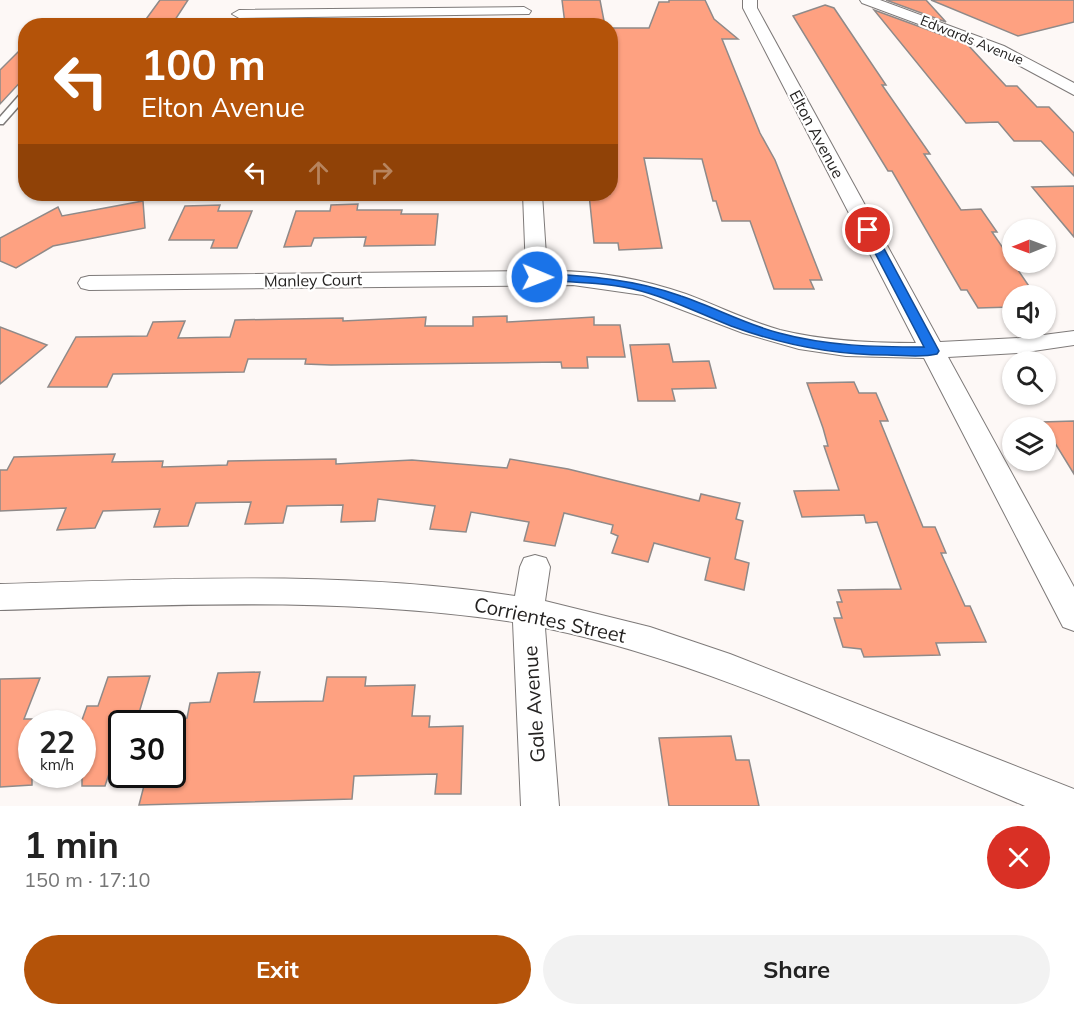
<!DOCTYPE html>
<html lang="en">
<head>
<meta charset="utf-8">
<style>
  :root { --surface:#fff; --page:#f2f2f2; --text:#222; --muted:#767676; --accent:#b45309 }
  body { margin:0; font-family:Mulish,sans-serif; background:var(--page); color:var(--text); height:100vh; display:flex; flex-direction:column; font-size:22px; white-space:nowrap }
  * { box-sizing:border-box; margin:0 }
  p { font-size:20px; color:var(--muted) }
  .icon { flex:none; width:33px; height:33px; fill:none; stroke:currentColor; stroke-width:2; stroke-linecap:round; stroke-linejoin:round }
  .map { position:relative; height:806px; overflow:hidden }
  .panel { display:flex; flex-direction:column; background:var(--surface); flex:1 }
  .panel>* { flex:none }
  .guide { position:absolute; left:18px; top:18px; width:600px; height:183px; border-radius:24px; box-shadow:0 2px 4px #0004; background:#b45309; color:#fff; overflow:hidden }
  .needle { width:39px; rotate:269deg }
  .buttons { position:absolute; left:1002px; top:219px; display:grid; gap:12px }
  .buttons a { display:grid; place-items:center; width:54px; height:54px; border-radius:50%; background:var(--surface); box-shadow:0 2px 4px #0004; font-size:30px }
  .speed { position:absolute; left:18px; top:710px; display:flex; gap:12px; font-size:30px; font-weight:700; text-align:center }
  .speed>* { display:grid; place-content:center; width:78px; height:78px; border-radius:50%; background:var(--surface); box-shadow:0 2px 4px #0004; line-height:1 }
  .speed small { font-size:15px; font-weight:400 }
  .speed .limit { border:3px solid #111; border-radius:9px; background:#fff; color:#111 }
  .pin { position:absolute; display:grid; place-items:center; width:51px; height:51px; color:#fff; margin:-26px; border:3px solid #fff; border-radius:50%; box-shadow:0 2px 6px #0007 }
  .me { position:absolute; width:66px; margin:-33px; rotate:91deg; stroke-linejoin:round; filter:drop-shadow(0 0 4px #0008) }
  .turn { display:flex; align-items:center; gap:21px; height:126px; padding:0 24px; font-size:27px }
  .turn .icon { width:78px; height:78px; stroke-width:2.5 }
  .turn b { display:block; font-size:42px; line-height:51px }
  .lanes { display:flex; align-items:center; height:57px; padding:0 24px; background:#0003; justify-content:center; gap:30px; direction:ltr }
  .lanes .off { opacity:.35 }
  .round { display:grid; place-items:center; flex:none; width:63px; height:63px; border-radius:32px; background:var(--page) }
  .headline { display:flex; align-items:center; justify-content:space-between; height:102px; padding:0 24px }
  h1 { font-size:36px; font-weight:700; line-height:45px }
  .action { display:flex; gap:12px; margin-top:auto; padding:12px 24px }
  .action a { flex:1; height:69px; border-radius:36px; background:var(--accent); color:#fff; font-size:24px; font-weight:700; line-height:69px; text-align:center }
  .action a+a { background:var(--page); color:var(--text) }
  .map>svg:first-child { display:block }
</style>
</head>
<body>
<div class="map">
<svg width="1074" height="806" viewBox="0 0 1074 806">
  <rect width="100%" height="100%" fill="#fdf8f6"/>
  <!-- building -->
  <g fill="#fea181" stroke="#8f8a89" stroke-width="1.5">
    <polygon points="160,0 188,0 171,26 141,26"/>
    <polygon points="562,0 600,0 605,26 565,24"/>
    <polygon points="669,0 705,0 714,19 738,39 722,39 760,133 775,160 822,280 810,280 814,289 774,289 750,221 722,221 716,201 713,201 702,159 644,158 662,248 619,250 618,243 594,243 589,194 610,194 610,28 649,28 659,2 669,2"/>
    <polygon points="886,0 926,0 946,22"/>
    <polygon points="931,0 1074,0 1074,22 1018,36"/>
    <polygon points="825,5 834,8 886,85 882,85 930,154 924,154 961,210 981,209 997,232 992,232 1035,295 1012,295 1012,307 978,308 967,290 961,290 892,171 888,171 793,16"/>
    <polygon points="874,10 967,44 1006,86 1017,86 1037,107 1049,107 1074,133 1074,176 1041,141 1014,141 998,122 966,123"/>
    <polygon points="26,44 26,76 0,104 0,70"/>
    <polygon points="1074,186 1074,237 1032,187"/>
    <polygon points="143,201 145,228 53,246 16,268 0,261 0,238 58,207 62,216"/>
    <polygon points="358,204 357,210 402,210 401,214 438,214 435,245 364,246 366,237 314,238 311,246 284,247 296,211 330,211 331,205"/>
    <polygon points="220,205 218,211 252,211 237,248 211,248 214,240 169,240 185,206"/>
    <polygon points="507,316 507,322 594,317 594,325 620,325 625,357 587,357 588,368 562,368 561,362 331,365 305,364 306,359 248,359 244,372 113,374 107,387 48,387 76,337 147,336 153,322 185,321 178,338 230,337 235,320 343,318 343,321 426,317 425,326 473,326 473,317"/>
    <polygon points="0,327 47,345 0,384"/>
    <polygon points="669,344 673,362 709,361 716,388 672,389 675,401 638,401 630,345"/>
    <polygon points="854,382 859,393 876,393 888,421 880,421 923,527 935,527 946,553 941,553 965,606 970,606 986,642 936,643 940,655 864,657 861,649 843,647 834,618 842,618 837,602 842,602 838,590 901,589 877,522 866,523 864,515 802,517 794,491 839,490 824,446 828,446 823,428 807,383"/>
    <polygon points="1074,421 1074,474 1042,422"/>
    <polygon points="115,454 112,462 163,461 162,467 227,465 228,461 336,459 336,464 412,460 507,468 510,459 568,469 699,501 701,494 740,503 736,519 743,521 735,559 749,563 744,590 705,580 710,558 654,543 648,562 612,553 618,536 611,533 613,525 564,513 555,546 524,541 529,522 471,512 466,532 430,529 435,506 378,499 375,521 341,522 343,505 287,506 283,523 245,524 251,502 196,503 188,526 154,527 160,509 103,511 95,528 57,530 66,508 0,511 0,470 7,470 14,457"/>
    <polygon points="260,672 254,702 323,701 327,677 366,677 365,686 415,685 412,716 430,716 429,727 463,726 461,794 435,794 437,774 354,776 352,799 139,805 147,774 172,774 172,719 187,718 190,703 210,702 218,673"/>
    <polygon points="150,676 136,723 122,723 122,734 105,786 82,786 82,720 87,706 98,706 108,677"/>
    <polygon points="40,678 24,719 32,719 32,785 0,787 0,679"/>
    <polygon points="731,736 736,760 749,760 759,806 669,806 659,738"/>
  </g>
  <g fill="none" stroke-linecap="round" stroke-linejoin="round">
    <!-- service casing -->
    <g stroke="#7e7a79" stroke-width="3">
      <polygon id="service" points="23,91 26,91 26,98 3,124 0,124 0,117"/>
    </g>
    <!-- minor casing -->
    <g stroke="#7e7a79" stroke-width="2">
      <g id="minor">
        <path d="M 743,0 L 757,0 L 757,8 L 940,342 L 1020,338 L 1074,331 L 1074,345 L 1020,353 L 948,357 L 1074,587 L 1074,631 L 1063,627 L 924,358 L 846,356 L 799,349 L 743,333 L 643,295 L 573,285 L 89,290 L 81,288 L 78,283 L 81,278 L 89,276 L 526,271 L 523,194 L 542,194 L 547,271 C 594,270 643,279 686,294 C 718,306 748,321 780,330 C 825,341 871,343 916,343 L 743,8 Z"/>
        <polygon points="860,0 880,0 1004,46 1074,83 1074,95 994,52 862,3"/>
        <polygon points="524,7 531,11 529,14 239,18 232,14 239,10"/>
        <path d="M 535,555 L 546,558 L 550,567 L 545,601 L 650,627 L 730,654 L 1074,789 L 1074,806 L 1025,806 C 868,741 712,663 545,628 L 559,806 L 521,806 L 513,622 C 342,596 171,605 0,610 L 0,584 C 172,579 344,570 515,596 L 520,567 L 524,558 Z"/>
      </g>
    </g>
    <!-- service -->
    <use href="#service" fill="#fff" fill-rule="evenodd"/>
    <!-- minor -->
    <use href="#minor" fill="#fff" fill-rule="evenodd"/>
  </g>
  <!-- route -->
  <path fill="#1a73e8" stroke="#114b97" stroke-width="1.5" d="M 868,227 L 874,230 L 939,351 L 937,354 C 921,358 902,355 887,355 C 834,355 780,344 731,326 C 698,313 667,297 633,289 C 601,282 569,282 537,280 L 532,277 L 537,273 C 587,276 634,279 681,296 C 714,307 745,324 779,333 C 827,346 875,347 924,347 L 863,230 Z"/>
  <g text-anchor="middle" stroke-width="4.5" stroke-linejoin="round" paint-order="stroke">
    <!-- far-street labels -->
    <g font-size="14" fill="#242221" stroke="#fff">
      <text transform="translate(972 40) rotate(22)" y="5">Edwards Avenue</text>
    </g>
    <!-- street labels -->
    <g font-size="16" fill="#242221" stroke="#fff">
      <text transform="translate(817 134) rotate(62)" y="6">Elton Avenue</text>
      <text transform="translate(313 280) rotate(-1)" y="6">Manley Court</text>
    </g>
    <!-- near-street labels -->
    <g font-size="20" fill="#242221" stroke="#fff">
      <text transform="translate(550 620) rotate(12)" y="7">Corrientes Street</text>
      <text transform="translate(534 704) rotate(-94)" y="7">Gale Avenue</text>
    </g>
  </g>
</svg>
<div class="buttons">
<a><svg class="needle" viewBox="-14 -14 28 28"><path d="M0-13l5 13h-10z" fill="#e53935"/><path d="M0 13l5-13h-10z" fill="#767676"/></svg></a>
<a><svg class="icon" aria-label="sound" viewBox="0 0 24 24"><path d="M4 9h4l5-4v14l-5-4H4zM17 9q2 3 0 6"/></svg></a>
<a><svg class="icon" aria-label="search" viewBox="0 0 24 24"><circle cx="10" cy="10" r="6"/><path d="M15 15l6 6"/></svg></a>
<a><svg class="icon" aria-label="layers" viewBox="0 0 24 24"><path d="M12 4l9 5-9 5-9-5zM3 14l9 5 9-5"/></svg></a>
</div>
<div class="speed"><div>22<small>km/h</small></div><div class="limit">30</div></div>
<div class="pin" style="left:868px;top:230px;background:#d93025"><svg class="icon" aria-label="arrive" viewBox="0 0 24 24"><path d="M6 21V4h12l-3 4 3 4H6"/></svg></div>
<svg class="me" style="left:537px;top:277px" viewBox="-20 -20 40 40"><circle r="17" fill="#1a73e8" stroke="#fff" stroke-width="3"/><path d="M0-11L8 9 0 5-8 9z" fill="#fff"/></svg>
<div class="guide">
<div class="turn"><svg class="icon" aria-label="left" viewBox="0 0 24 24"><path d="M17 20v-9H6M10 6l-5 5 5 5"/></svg><div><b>100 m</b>Elton Avenue</div></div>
<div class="lanes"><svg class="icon" aria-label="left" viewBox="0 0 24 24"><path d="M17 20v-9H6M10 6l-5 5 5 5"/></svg><svg class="icon off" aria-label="ahead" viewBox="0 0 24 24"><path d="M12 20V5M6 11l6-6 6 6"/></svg><svg class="icon off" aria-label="right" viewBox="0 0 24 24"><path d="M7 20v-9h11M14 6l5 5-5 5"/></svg></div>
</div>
</div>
<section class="panel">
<div class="headline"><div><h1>1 min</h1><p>150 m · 17:10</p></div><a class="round" style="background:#d93025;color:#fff"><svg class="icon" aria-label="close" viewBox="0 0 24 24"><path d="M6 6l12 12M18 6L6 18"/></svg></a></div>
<div class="action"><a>Exit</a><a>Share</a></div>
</section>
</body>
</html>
